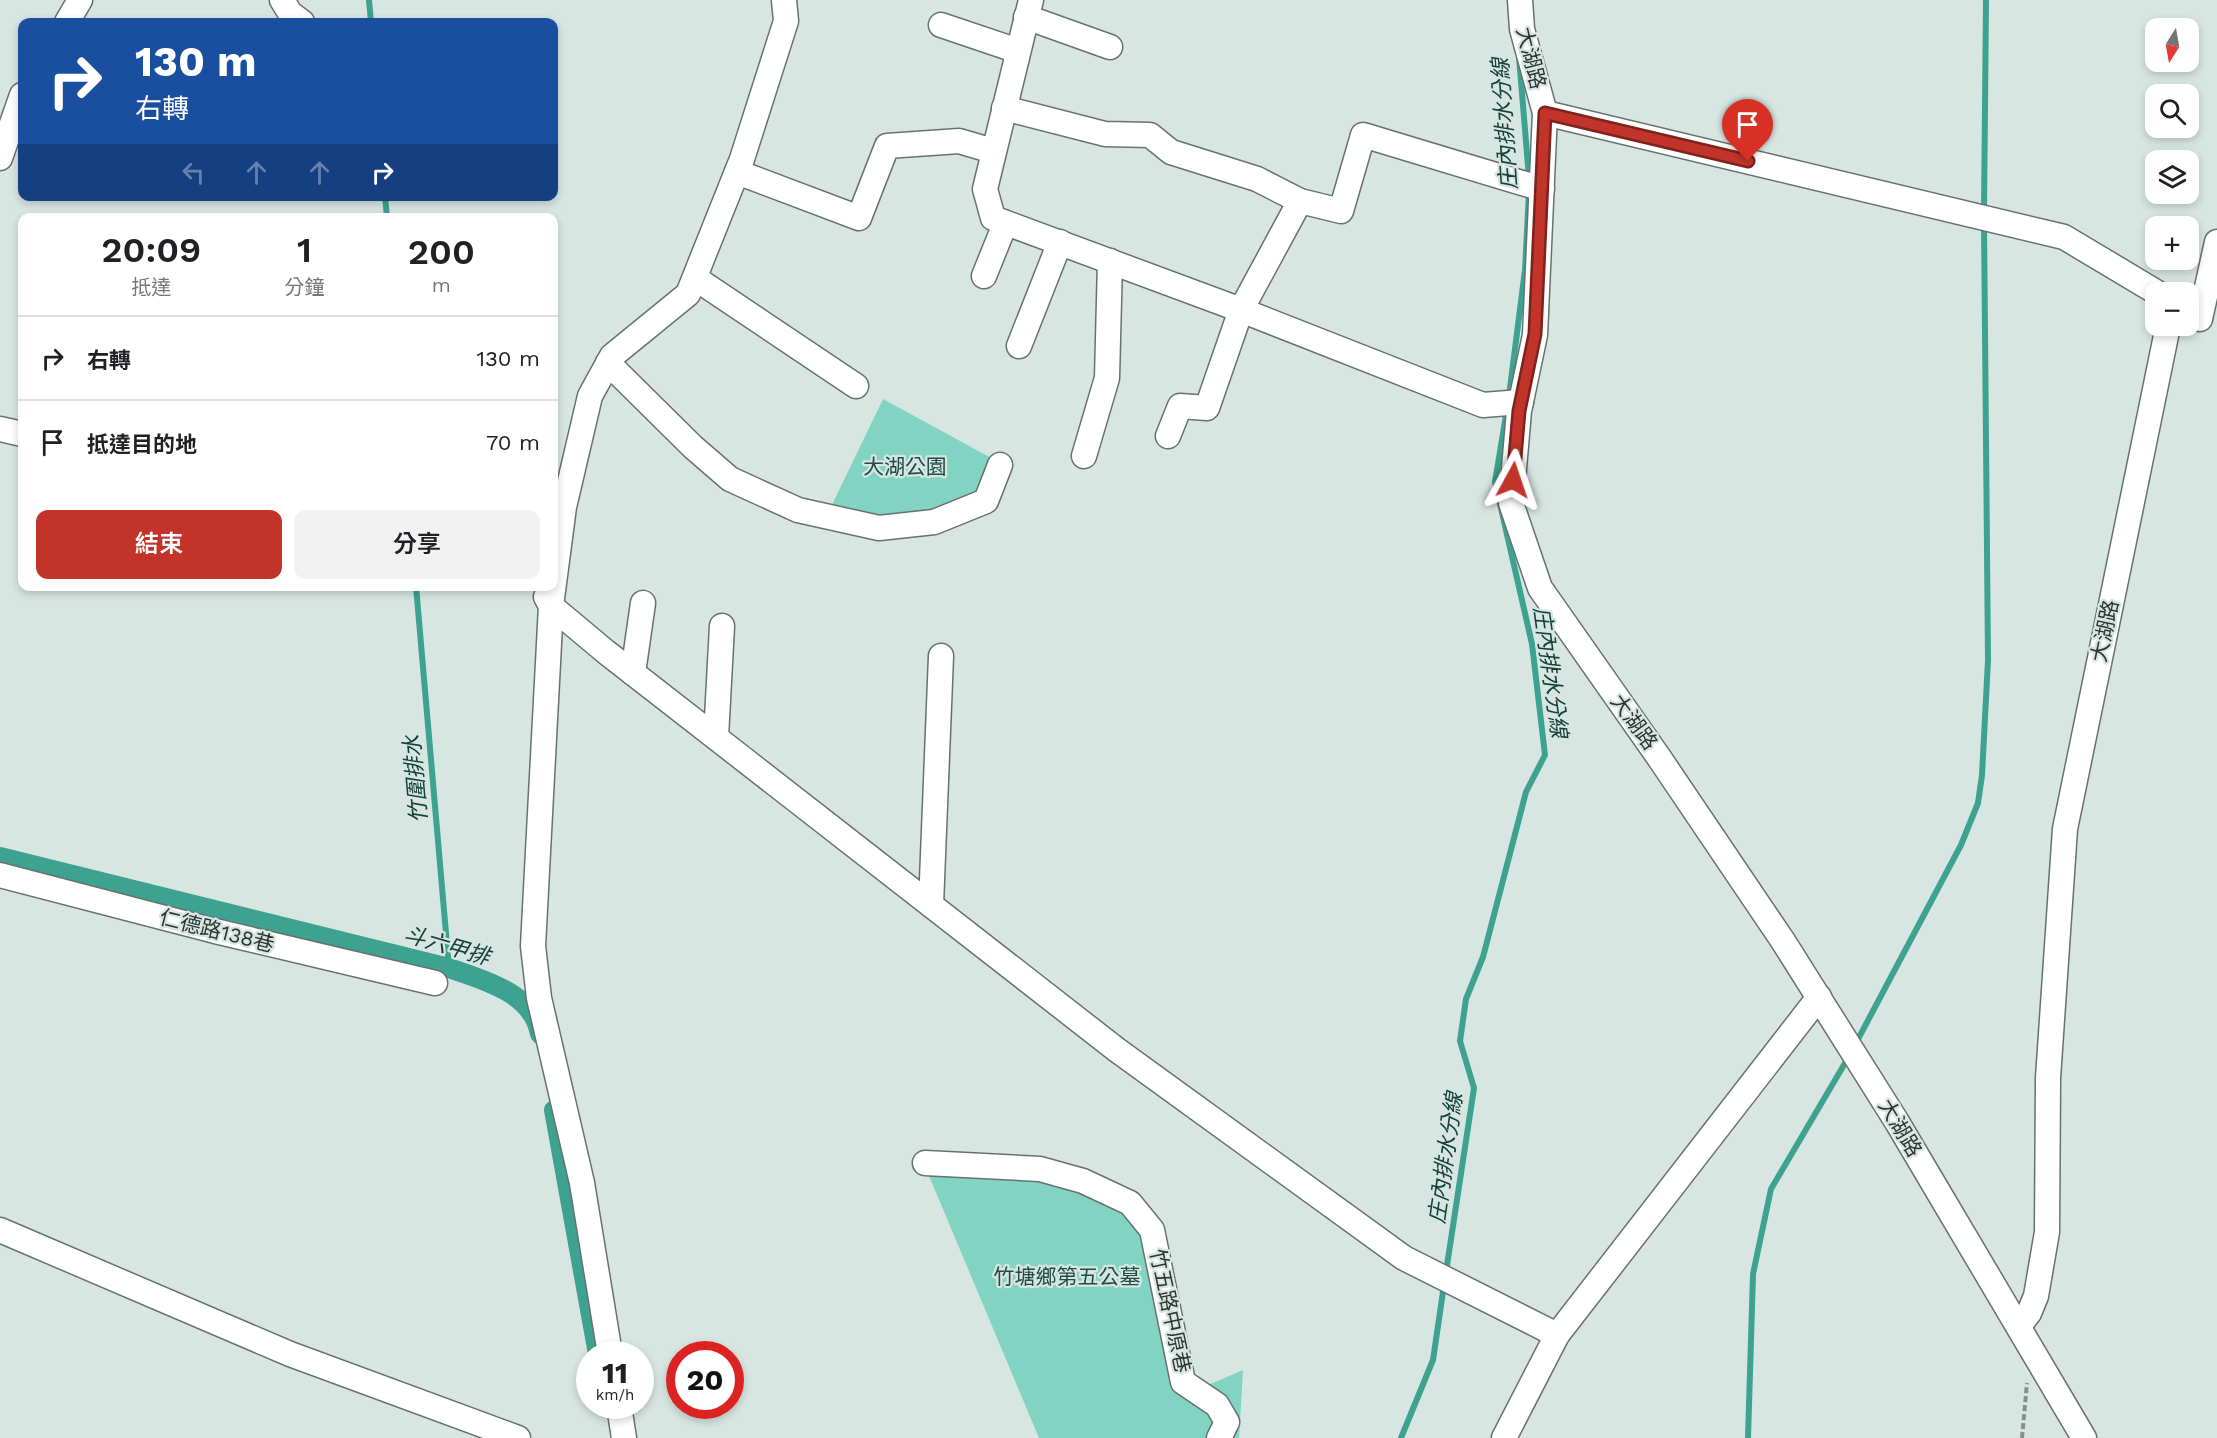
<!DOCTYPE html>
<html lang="zh-TW">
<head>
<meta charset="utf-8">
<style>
  :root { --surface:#fff; --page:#f2f2f2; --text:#202124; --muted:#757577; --line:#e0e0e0; --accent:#c2342a }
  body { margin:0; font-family:"Work Sans","Noto Sans TC",sans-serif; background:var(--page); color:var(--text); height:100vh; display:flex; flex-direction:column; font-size:22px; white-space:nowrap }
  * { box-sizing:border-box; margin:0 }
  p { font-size:20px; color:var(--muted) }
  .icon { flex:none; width:33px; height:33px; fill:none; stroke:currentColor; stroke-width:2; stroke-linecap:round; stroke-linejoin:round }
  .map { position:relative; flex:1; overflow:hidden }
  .panel { position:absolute; left:18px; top:213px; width:540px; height:378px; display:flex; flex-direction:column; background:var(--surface); border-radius:12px; box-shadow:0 3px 9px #0003 }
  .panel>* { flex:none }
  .banner { position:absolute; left:18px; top:18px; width:540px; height:183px; border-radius:12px; box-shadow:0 3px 9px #0003; background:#1a4fa0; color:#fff; overflow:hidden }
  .needle { width:39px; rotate:191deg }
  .fabs { position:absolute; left:2145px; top:18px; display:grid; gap:12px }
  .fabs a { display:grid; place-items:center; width:54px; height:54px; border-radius:12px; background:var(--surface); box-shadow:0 3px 9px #0003; font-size:30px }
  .speed { position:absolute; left:576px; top:1341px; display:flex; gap:12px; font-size:30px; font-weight:700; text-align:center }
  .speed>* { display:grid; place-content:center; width:78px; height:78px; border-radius:50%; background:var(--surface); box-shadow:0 3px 9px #0003; line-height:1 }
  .speed small { font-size:15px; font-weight:400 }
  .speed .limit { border:9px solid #d22; background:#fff; color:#111 }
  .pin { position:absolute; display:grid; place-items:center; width:51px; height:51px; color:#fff; margin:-62px -26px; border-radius:50% 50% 50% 0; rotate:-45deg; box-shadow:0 0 6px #0007 }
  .pin .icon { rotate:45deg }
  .me { position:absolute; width:66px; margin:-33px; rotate:5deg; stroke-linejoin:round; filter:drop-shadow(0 0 4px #0008) }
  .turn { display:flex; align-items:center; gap:21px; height:126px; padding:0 18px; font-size:27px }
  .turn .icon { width:78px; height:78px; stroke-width:2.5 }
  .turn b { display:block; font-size:42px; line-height:51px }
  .lanes { display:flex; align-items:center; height:57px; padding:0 18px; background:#0003; justify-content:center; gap:30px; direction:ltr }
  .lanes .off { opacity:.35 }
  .eta { display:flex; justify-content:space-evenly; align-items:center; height:102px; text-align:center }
  .eta b { font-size:36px; font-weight:600; line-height:42px }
  .primary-button { display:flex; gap:12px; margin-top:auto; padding:12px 18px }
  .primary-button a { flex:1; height:69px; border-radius:12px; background:var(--accent); color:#fff; font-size:24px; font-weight:600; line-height:69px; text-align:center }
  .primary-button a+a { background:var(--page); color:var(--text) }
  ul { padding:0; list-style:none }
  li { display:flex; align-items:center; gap:18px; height:84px; padding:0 18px; border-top:2px solid var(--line) }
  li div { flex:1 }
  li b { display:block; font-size:22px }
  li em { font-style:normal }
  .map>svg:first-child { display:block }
</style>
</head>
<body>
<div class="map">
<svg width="2217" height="1438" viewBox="0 0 2217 1438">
  <rect width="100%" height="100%" fill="#d8e6e2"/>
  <!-- green -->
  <g fill="#81d4c2">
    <polygon points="883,399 995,460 980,496 925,515 874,518 830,509"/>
    <polygon points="927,1171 1024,1173 1113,1197 1148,1234 1187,1394 1243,1370 1239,1438 1039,1438"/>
  </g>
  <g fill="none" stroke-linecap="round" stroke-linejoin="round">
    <!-- stream -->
    <g stroke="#3da28f" stroke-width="6">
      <polyline points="369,0 371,22"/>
      <polyline points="1519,57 1529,178"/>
      <polyline points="385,196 387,218"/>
      <polyline points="1984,212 1986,0"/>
      <polyline points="1509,396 1525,270 1529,192"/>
      <polyline points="416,586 449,968"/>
      <polyline points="1856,1043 1961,845 1978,803 1982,775 1988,660 1984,223"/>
      <polyline points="1446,1272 1474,1088 1460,1041 1466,999 1483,957 1526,792 1545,755 1532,644 1495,482 1507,409"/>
      <polyline points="1401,1438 1433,1360 1444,1285"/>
      <polyline points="1748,1438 1753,1274 1771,1189 1848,1058"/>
    </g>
    <!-- canal -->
    <g stroke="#3da28f" stroke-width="20">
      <path d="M 0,857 L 449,968 C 484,980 533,993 540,1034"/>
      <polyline points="554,1110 598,1354"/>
    </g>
    <!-- minor casing -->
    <g stroke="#66726f" stroke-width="27">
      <g id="minor">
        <polyline points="282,0 290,13 302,22"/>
        <polyline points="1031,0 985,189 993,218 1241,310 1483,405 1521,402"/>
        <polyline points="1520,0 1522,29 1545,113 1535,335 1519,411 1511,503 1540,588 1660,759 1783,941 1897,1122 2084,1438"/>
        <polyline points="1026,17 1110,47"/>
        <polyline points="67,22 80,0"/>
        <polyline points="941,25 1018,51"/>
        <polyline points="1004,108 1105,134 1150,135 1171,152 1257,179 1300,201 1341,211 1363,135 1542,189"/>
        <polyline points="1545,113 2064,237 2156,292"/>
        <polyline points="0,158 22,95"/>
        <polyline points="737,172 859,218 887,146 959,141 993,151"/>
        <polyline points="984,276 1005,224"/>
        <polyline points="695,278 856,386"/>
        <polyline points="2188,312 2200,319 2217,242"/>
        <polyline points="1019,346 1060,242"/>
        <polyline points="608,363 693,447 730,479 798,510 879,528 934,522 986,501 1000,465"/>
        <polyline points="0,429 22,434"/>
        <polyline points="1168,436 1180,406 1207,408 1241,310 1300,201"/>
        <polyline points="1084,456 1107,378 1110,261"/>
        <polyline points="546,597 551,606 606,652 1117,1050 1404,1258 1557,1335"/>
        <polyline points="633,673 643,603"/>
        <polyline points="716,737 722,626"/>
        <polyline points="0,875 215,931 435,983"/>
        <polyline points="931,905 941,656"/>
        <polyline points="925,1163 1040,1169 1083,1181 1130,1203 1152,1230 1183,1382 1217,1405 1227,1422 1219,1438"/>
        <polyline points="0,1230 290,1354 518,1438"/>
        <polyline points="2019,1326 2029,1313 2036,1296 2047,1232 2048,1078 2065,829 2168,326"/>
        <polyline points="610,1354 582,1183 539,998 533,946 551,606 564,507 590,396 612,356 688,294 742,159 786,21 784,0"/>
        <polyline points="619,1406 624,1438"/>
        <polyline points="1504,1438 1557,1335 1819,997"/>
      </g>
    </g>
    <!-- path -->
    <polyline stroke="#858f8c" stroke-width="4" stroke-dasharray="6 3" stroke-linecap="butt" points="2022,1438 2027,1383"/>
    <!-- minor -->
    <use href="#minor" stroke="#fff" stroke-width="24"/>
  </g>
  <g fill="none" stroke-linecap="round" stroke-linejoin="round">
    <!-- route casing -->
    <g stroke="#7e221b" stroke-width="15">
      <polyline id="route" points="1513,480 1519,411 1535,334 1545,113 1748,161"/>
    </g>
    <!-- route -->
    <use href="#route" stroke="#c2342a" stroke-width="10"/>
  </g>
  <g text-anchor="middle" stroke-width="4.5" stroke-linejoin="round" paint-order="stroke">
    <!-- street labels -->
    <g font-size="21" fill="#2f3433" stroke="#d8e6e2">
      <text transform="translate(1531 58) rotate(76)" y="7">大湖路</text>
      <text transform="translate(2105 631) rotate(-78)" y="7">大湖路</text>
      <text transform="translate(1634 722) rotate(54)" y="7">大湖路</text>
      <text transform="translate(217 931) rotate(14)" y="7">仁德路138巷</text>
      <text transform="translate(1900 1128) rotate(59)" y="7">大湖路</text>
      <text transform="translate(1170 1311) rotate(78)" y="7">竹五路中原巷</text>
    </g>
    <!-- park labels -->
    <g font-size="21" fill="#214c44" stroke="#d8e6e2">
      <text x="905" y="474">大湖公園</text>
      <text x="1067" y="1284">竹塘鄉第五公墓</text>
    </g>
    <!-- water labels -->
    <g font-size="22" font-style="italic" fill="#144139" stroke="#d8e6e2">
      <text transform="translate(1504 124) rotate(-94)" y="8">庄內排水分線</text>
      <text transform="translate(1551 672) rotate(82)" y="8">庄內排水分線</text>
      <text transform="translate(415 779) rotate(-95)" y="8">竹圍排水</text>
      <text transform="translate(447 945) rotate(16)" y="8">斗六甲排</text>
      <text transform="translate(1445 1158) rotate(-82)" y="8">庄內排水分線</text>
    </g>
  </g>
</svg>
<div class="fabs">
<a><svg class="needle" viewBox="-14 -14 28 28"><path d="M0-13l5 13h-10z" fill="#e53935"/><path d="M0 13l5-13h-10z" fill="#757577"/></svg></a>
<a><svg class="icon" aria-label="search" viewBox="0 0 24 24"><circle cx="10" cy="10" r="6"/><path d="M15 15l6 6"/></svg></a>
<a><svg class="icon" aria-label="layers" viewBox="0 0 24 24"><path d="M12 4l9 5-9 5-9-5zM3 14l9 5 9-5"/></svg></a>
<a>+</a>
<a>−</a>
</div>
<div class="speed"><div>11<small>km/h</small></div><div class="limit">20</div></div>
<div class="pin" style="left:1748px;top:161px;background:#d93025"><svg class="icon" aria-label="arrive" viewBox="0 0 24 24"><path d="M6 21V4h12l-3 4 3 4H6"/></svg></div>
<svg class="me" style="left:1513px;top:480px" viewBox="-20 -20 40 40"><path d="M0-17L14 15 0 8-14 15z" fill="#c2342a" stroke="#fff" stroke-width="4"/></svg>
<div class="banner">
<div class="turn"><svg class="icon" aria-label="right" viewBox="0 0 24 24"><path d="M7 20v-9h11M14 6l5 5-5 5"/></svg><div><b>130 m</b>右轉</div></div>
<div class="lanes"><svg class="icon off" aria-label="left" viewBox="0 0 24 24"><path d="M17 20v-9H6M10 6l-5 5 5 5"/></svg><svg class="icon off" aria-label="ahead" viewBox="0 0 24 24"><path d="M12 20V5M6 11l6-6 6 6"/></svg><svg class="icon off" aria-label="ahead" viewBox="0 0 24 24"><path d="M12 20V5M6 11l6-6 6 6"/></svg><svg class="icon" aria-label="right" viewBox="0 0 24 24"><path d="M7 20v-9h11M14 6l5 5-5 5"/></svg></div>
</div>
<section class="panel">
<div class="eta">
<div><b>20:09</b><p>抵達</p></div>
<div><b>1</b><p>分鐘</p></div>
<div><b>200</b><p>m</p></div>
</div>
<ul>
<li><svg class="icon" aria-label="right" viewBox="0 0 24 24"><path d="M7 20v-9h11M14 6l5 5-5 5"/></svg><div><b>右轉</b></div><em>130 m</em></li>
<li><svg class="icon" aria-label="arrive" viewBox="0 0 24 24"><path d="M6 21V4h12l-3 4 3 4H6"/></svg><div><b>抵達目的地</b></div><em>70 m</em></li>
</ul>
<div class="primary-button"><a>結束</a><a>分享</a></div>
</section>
</div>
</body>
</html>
